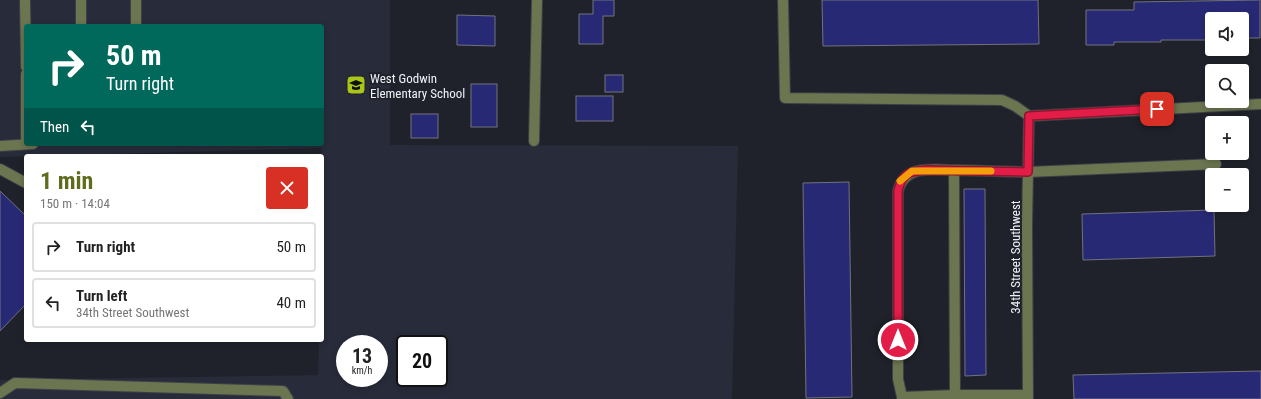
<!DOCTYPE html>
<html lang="en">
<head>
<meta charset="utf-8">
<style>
  :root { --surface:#fff; --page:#f2f2f2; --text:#222; --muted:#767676; --line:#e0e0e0; --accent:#5f6c1e }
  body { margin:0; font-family:"Roboto Condensed",sans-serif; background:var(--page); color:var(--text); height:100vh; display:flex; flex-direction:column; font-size:15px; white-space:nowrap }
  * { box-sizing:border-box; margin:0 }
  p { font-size:13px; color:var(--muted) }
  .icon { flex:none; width:22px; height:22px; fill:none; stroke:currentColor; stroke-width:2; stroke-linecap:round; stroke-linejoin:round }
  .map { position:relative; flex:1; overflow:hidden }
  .panel { position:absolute; left:24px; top:154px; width:300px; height:188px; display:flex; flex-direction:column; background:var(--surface); border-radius:4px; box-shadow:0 2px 6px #0003 }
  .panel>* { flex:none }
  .top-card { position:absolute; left:24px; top:24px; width:300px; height:122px; border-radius:4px; box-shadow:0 2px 6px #0003; background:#00695c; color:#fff; overflow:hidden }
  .fabs { position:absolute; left:1205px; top:12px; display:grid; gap:8px }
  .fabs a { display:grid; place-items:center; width:44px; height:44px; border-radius:4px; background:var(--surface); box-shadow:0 2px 6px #0003; font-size:20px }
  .speed { position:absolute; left:336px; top:335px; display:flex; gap:8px; font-size:20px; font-weight:700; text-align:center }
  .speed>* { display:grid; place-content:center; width:52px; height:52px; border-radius:50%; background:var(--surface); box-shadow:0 2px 6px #0003; line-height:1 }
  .speed small { font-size:10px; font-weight:400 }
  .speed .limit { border:2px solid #111; border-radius:6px; background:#fff; color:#111 }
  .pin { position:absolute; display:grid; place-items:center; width:34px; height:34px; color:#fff; margin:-17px; border-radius:8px; box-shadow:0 2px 6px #0006 }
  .me { position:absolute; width:44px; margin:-22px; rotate:0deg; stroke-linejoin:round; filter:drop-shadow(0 0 3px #0008) }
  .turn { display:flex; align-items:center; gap:14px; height:84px; padding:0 16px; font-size:18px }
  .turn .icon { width:52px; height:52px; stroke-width:2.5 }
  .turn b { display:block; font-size:28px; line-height:34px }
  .then { display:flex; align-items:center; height:38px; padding:0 16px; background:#0003; gap:8px; font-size:15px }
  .round { display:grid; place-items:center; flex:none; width:42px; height:42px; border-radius:4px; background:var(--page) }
  .overview { display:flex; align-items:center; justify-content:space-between; height:68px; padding:0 16px }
  h1 { font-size:24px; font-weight:700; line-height:30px; color:var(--accent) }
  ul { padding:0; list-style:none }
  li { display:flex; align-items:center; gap:12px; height:50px; margin:0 8px 6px; padding:0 8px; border:2px solid var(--line); border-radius:4px }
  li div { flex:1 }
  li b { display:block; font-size:15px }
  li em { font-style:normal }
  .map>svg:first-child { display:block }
</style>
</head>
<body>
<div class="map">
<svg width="1261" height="399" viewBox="0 0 1261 399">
  <rect width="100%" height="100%" fill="#20222b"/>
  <!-- built -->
  <path fill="#282b3a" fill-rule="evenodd" d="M 0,0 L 390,0 L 390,145 L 738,146 L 732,399 L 0,399 L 0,380 L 318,375 L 319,340 L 322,340 L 322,156 L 321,148 L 0,157 ZM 26,26 L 322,26 L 322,144 L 26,144 ZM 345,344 L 379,344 L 379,378 L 345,378 ZM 405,344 L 439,344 L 439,378 L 405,378 Z"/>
  <!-- building -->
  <g fill="#282975" stroke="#70727e">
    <polygon points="593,0 614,0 614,16 603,16 603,44 579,44 579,14 593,14"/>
    <polygon points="822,0 1038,0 1039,44 823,46"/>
    <polygon points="1260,0 1260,38 1242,38 1242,19 1210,19 1210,40 1161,40 1161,42 1114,42 1114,45 1086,45 1086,10 1134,10 1134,2"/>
    <polygon points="457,15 495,16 495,46 457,45"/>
    <rect x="605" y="75" width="18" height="17"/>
    <rect x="471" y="84" width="26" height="43"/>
    <rect x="576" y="96" width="37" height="25"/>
    <rect x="411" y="114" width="27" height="24"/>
    <polygon points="849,182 852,397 806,398 803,183"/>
    <polygon points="964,189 985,189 986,375 965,376"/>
    <polygon points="0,191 26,216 26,304 0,331"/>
    <polygon points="1214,210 1215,256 1083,260 1082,214"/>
    <polygon points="1261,371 1261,399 1074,399 1073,375"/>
  </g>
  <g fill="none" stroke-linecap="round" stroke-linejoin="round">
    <!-- minor casing -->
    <g stroke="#3d3f48" stroke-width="12">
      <g id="minor">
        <polyline points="25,0 26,67"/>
        <polyline points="81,0 81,26"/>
        <polyline points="136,0 136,26"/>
        <polyline points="783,0 785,98 1002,100 1015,106 1029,116"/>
        <polyline points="1029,116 1261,104"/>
        <polyline points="534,141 537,0"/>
        <polyline points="26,144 26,74"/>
        <polyline points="0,146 33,144"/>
        <polyline points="0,169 26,183"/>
        <polyline points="0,393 15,383 283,391 288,399"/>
        <polyline points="1028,395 955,395 954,170 1028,172 1216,164"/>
        <path d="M 902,397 L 898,379 L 898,191 C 905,164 932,170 954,170"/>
        <polyline points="902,399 902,397 955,395 955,399"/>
        <polyline points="1028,399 1027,225 1029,116"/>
      </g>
    </g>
    <!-- minor -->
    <use href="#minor" stroke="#6b754f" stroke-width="10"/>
  </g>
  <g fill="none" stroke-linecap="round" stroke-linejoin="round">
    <!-- route casing -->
    <g stroke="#92132f" stroke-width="10">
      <path id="route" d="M 898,340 L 898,191 C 902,173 910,171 927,170 L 1028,172 L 1029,116 L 1157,109"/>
    </g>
    <!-- route -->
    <use href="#route" stroke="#e11d48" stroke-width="7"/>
    <!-- slow -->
    <polyline stroke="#f59e0b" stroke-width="7" points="900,181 912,171 991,171"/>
  </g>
  <!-- icons -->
  <defs>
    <g id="school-square" transform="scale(1)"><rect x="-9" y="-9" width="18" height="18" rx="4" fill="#aac719" stroke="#20222b"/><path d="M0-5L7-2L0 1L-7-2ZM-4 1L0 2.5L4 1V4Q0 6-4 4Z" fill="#111"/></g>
  </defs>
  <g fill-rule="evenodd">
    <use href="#school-square" x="356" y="85"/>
  </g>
  <g text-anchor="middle" stroke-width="4" stroke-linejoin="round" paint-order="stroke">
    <!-- poi labels -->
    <g font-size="13" fill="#eff0f7" stroke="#20222b" text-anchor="start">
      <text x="370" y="83">West Godwin<tspan x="370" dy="15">Elementary School</tspan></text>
    </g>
    <!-- street labels -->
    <g font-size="13" fill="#eff0f7" stroke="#20222b">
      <text transform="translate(1015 257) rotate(-90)" y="5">34th Street Southwest</text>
    </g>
  </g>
</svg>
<div class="fabs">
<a><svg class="icon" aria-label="sound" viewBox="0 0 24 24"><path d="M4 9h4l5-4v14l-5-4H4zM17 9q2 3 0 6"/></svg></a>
<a><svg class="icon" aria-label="search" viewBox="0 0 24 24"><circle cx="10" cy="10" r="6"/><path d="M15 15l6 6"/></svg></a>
<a>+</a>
<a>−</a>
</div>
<div class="speed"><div>13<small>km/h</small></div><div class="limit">20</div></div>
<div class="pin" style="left:1157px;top:109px;background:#d93025"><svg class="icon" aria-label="arrive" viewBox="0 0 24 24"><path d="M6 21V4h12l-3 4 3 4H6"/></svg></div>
<svg class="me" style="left:898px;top:340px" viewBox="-20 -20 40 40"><circle r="17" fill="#e11d48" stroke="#fff" stroke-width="3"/><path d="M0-11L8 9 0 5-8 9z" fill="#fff"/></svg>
<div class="top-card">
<div class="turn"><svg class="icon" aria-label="right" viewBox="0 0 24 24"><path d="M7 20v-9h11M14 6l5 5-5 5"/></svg><div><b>50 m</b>Turn right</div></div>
<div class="then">Then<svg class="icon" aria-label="left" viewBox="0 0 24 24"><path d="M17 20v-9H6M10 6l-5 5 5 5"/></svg></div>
</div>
<section class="panel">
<div class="overview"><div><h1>1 min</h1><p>150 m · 14:04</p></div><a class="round" style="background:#d93025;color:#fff"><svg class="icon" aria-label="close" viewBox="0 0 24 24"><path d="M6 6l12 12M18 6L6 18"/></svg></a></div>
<ul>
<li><svg class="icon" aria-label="right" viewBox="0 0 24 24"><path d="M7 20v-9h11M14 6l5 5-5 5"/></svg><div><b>Turn right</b></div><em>50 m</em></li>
<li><svg class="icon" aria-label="left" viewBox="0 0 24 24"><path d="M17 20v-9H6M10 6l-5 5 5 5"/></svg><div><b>Turn left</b><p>34th Street Southwest</p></div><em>40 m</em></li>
</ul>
</section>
</div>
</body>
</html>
